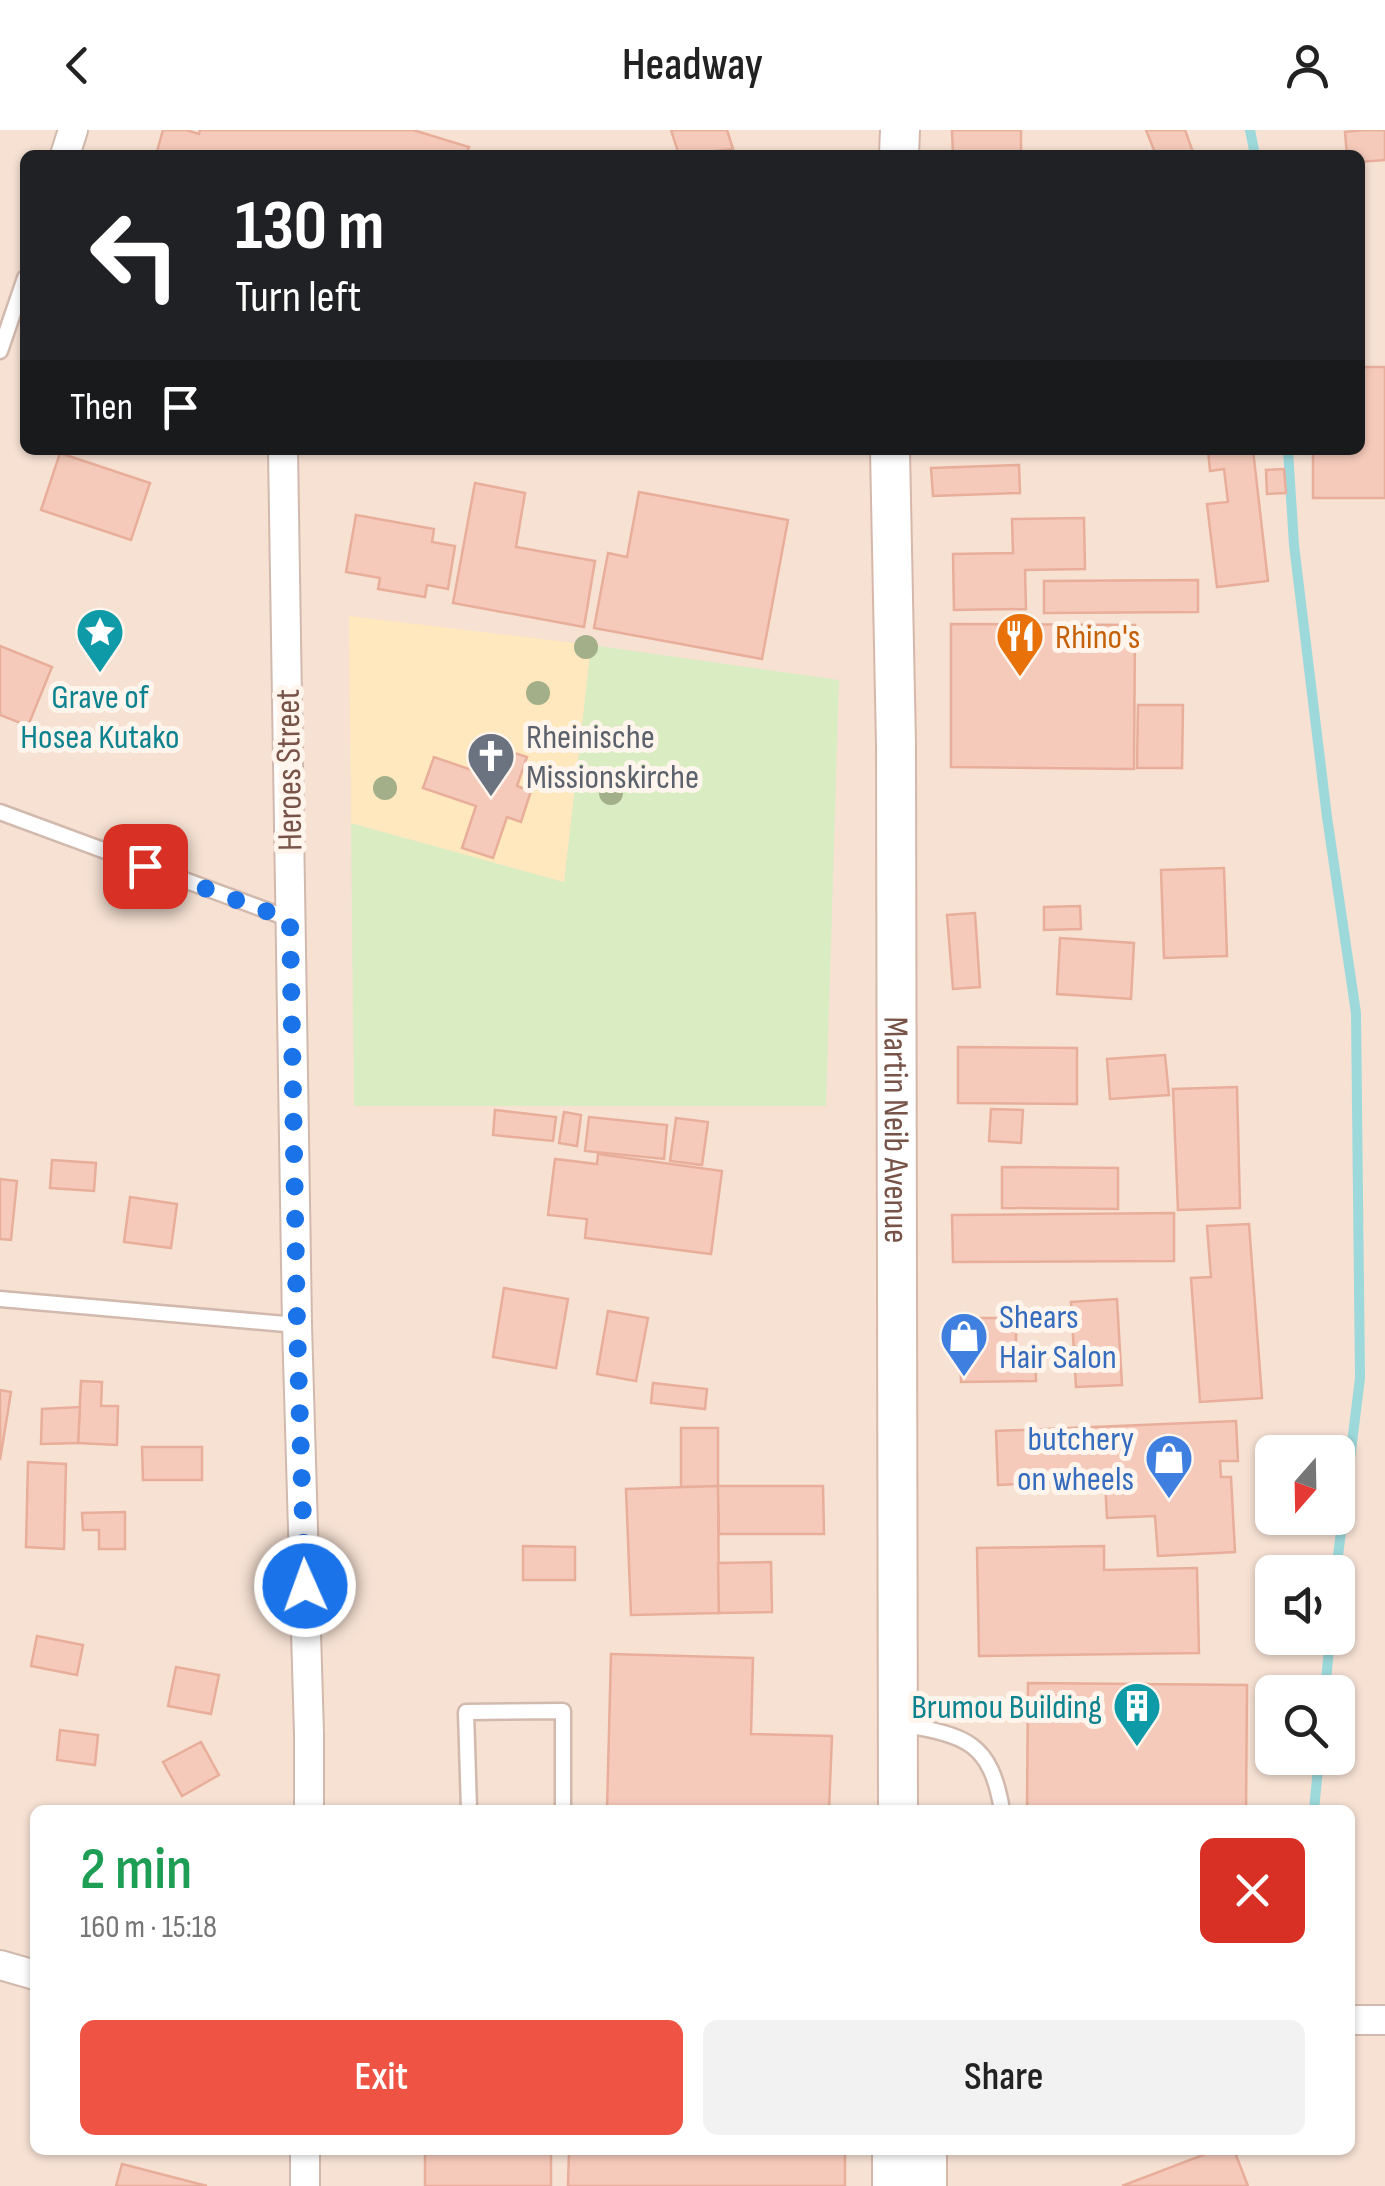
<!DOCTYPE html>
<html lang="en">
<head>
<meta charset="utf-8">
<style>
  :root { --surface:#fff; --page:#f2f2f2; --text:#222; --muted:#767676; --accent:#ee5343 }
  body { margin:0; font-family:"Sofia Sans Condensed",sans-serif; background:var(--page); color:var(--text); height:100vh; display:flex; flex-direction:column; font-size:38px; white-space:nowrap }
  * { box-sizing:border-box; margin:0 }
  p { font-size:32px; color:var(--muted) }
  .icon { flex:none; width:55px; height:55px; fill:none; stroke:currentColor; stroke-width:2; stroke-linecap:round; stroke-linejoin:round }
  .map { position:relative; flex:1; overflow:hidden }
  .side { position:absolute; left:30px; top:1675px; width:1325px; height:350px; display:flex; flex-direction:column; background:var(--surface); border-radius:15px; box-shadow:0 2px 8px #0004 }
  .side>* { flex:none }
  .banner { position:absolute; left:20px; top:20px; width:1345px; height:305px; border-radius:15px; box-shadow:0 2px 8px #0004; background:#202124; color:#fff; overflow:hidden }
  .needle { width:65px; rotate:200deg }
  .controls { position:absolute; left:1255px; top:1305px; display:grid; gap:20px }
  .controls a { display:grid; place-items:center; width:100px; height:100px; border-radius:15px; background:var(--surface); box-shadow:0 2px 8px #0004; font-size:50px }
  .pin { position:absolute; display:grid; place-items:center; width:85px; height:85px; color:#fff; margin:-42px; border-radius:20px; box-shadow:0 5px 15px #0006 }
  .me { position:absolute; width:110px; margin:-55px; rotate:358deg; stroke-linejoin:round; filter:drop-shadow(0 0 8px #0008) }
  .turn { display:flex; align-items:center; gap:35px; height:210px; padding:0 50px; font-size:45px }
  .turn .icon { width:130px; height:130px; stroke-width:2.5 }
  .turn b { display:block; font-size:70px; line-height:85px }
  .then { display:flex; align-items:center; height:95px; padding:0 50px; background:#0003; gap:20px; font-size:38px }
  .round { display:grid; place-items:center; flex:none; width:105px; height:105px; border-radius:15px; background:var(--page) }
  .overview { display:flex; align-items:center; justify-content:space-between; height:170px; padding:0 50px }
  h1 { font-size:60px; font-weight:600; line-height:75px; color:#1e9e55 }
  .primary-button { display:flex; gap:20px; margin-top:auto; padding:20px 50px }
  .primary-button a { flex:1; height:115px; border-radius:15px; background:var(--accent); color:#fff; font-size:40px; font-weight:600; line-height:115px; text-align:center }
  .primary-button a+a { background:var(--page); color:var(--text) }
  header { display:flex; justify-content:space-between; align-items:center; height:130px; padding:0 50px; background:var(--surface); font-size:45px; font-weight:600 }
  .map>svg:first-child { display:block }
</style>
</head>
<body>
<header><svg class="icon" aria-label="back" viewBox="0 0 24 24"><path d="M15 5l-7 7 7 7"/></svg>Headway<svg class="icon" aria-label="person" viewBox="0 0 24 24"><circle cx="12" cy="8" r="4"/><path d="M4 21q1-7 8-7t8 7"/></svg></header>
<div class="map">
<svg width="1385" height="2056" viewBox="0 0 1385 2056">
  <rect width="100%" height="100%" fill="#fef1e5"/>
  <!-- residential -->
  <path fill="#f6e1d3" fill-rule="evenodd" d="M 0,0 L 1385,0 L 1385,2056 L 0,2056 ZM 25,25 L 1360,25 L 1360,320 L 25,320 ZM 1272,1322 L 1338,1322 L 1338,1388 L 1272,1388 ZM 1272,1442 L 1338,1442 L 1338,1508 L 1272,1508 ZM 1272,1562 L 1338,1562 L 1338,1628 L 1272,1628 ZM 35,1680 L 1350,1680 L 1350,2020 L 35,2020 Z"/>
  <!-- green -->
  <polygon fill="#d9ecc2" points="591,515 839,550 826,976 354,976 351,693 564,752"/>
  <!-- sand -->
  <polygon fill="#ffe8be" points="349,486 591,515 564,752 351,693"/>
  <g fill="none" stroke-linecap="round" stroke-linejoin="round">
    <!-- stream -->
    <g stroke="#9dd9db" stroke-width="10">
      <polyline points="1250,0 1255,25"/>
      <polyline points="1288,320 1294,415 1327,687 1356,883 1360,1248 1336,1442"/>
      <polyline points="1325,1562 1330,1508"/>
      <polyline points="1314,1680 1319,1628"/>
    </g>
  </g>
  <!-- building -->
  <g fill="#f5cabb" stroke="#e8ae9a" stroke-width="2.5">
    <polygon points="163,0 186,0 199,4 200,0 413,0 469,17 466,25 156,25"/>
    <polygon points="671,0 727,0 733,19 679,25"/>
    <polygon points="952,0 1021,0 1021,25 953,25"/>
    <polygon points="1146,0 1185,0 1194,25 1156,25"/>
    <polygon points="1362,0 1385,0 1385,30 1360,32 1360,25 1347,25 1345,2"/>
    <polygon points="1360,237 1385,237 1385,368 1313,368 1313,320 1360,320"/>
    <polygon points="1208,320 1253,320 1268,451 1217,457 1207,374 1228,372 1224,339 1210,341"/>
    <polygon points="60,323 150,353 131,410 41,380"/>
    <polygon points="1019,335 1020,363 933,366 931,338"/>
    <polygon points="1284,339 1286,363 1267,364 1266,340"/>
    <polygon points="475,353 525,363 516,417 595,431 584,497 453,473"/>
    <polygon points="639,362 788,390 762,529 594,498 608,423 627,427"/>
    <polygon points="356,385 434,399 432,412 455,416 448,459 427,455 425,467 378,459 380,448 346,442"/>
    <polygon points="1084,388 1085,439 1025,440 1026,479 954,480 953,424 1013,423 1012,389"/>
    <polygon points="1198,450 1198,482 1044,483 1044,451"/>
    <polygon points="951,494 1135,495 1134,639 951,637"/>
    <polygon points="0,516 52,537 28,596 0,585"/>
    <polygon points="1138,575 1183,575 1182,638 1137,638"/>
    <polygon points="496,617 527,627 517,656 531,661 521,692 507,687 493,728 462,718 476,676 423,658 434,627 486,645"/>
    <polygon points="1224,738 1227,826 1164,828 1161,740"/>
    <polygon points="1080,776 1081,799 1044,800 1044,777"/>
    <polygon points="975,783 980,857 953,859 947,785"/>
    <polygon points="1060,808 1134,813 1131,869 1057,864"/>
    <polygon points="958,917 1077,918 1077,974 958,973"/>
    <polygon points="1165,925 1169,965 1110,969 1107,929"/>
    <polygon points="1237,957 1240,1078 1178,1080 1173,959"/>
    <polygon points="991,979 1023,980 1021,1013 989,1011"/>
    <polygon points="495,980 556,987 553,1011 493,1005"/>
    <polygon points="564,982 581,985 577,1016 559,1013"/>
    <polygon points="589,987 667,995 664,1029 585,1021"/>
    <polygon points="676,988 708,992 702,1035 670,1031"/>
    <polygon points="598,1024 722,1041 711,1124 585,1108 587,1089 548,1085 555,1029 597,1034"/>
    <polygon points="52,1030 96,1033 94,1061 50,1058"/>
    <polygon points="1002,1037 1118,1038 1118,1079 1002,1078"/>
    <polygon points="0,1049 17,1051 11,1110 0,1109"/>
    <polygon points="130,1067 177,1074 171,1118 124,1112"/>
    <polygon points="1174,1083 1174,1131 953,1132 952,1085"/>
    <polygon points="1249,1094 1262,1268 1200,1272 1191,1148 1211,1147 1207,1096"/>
    <polygon points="504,1158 568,1169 556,1238 493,1227"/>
    <polygon points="1117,1169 1122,1255 1076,1257 1071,1172"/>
    <polygon points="608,1181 648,1188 636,1251 597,1244"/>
    <polygon points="960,1188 1016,1188 1016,1224 1035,1224 1036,1251 961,1252"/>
    <polygon points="81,1251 102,1252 101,1276 118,1276 117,1315 78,1313"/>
    <polygon points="653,1253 707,1259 705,1279 651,1273"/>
    <polygon points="0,1260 11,1262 0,1330"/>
    <polygon points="80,1277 78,1313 41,1314 42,1279"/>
    <polygon points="1236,1291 1238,1331 1220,1331 1221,1347 1231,1347 1235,1422 1158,1426 1155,1386 1107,1388 1105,1350 998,1355 996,1301"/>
    <polygon points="681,1298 718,1298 718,1356 681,1357"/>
    <polygon points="142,1317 202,1317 202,1350 143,1350"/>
    <polygon points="28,1332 66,1334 64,1419 26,1417"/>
    <polygon points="718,1356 719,1483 631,1485 626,1359"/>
    <polygon points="718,1356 823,1356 824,1404 719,1404"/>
    <polygon points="125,1382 125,1419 99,1419 99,1400 83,1400 82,1383"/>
    <polygon points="523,1416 575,1417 575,1450 523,1450"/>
    <polygon points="1104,1416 1104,1440 1197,1438 1199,1523 979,1526 977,1418"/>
    <polygon points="771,1432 772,1482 719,1483 718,1433"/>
    <polygon points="37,1506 83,1515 77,1545 31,1536"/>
    <polygon points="611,1524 753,1528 751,1604 832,1606 829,1680 607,1680"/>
    <polygon points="176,1537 219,1545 211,1584 168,1576"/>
    <polygon points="1028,1553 1247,1555 1246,1680 1027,1680"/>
    <polygon points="60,1600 98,1605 95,1635 57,1630"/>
    <polygon points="201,1612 219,1645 182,1666 163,1632"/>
    <rect x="425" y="2020" width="126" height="36"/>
    <polygon points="569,2020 845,2020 845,2056 568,2056"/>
    <polygon points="1216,2020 1234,2020 1248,2056 1122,2056"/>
    <polygon points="122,2034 207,2056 116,2056"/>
  </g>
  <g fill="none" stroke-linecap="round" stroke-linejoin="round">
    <!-- service casing -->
    <g stroke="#d2b9ad" stroke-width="19">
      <g id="service">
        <polyline points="0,221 25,148"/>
        <polyline points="0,682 290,789"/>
        <polyline points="0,1169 297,1195"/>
        <path d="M 901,1594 C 964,1606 990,1609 1002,1680"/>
        <polyline points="469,1680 466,1582 563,1581 563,1680"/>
      </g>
    </g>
    <!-- minor casing -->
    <g stroke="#d2b9ad" stroke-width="32">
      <g id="minor">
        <polyline points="65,25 73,0"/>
        <polyline points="283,320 297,1195 309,1604 309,1680"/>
        <polyline points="0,1835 35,1845"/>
        <polyline points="1350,1890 1385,1890"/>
        <polyline points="305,2056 305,2020"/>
      </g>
    </g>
    <!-- secondary casing -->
    <g stroke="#d5b8aa" stroke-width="42">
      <g id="secondary">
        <polyline points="899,25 900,0"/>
        <path id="s1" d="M 890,320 L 896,615 L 898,1680"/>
        <polyline points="892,2020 892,2056"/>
        <polyline points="927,2020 927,2056"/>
      </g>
    </g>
    <!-- service -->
    <use href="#service" stroke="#fff" stroke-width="14"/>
    <!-- minor -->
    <use href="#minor" stroke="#fff" stroke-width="28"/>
    <!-- secondary -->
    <use href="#secondary" stroke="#fff" stroke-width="38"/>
  </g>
  <!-- trees -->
  <g fill="#a2af88">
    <circle cx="586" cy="517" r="12"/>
    <circle cx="538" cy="563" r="12"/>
    <circle cx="385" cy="658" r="12"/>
    <circle cx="611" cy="663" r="12"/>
  </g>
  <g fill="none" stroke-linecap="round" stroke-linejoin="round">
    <!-- route -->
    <polyline stroke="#1a73e8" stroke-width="18" stroke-dasharray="0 32.4" points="145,736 290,790 297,1195 305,1456"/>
  </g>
  <!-- icons -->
  <defs>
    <g id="sight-pin" transform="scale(2.5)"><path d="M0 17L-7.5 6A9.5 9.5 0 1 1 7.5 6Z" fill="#0f9aa8" stroke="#fff5ec"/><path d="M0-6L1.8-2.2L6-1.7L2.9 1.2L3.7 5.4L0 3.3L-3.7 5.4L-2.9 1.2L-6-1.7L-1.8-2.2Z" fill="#fff"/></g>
    <g id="restaurant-pin" transform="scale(2.5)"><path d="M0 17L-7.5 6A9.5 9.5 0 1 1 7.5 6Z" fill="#e8710a" stroke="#fff5ec"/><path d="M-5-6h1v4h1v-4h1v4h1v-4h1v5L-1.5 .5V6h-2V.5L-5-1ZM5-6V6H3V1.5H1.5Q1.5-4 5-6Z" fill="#fff"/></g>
    <g id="church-pin" transform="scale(2.5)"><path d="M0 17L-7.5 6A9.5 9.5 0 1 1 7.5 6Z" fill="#6b7280" stroke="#fff5ec"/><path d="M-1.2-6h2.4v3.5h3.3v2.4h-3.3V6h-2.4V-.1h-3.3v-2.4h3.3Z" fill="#fff"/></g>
    <g id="shop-pin" transform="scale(2.5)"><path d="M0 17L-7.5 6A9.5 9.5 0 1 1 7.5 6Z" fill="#3f7fe0" stroke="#fff5ec"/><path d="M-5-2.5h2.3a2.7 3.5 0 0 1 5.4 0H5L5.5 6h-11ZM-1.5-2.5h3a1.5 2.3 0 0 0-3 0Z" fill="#fff"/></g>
    <g id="building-pin" transform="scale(2.5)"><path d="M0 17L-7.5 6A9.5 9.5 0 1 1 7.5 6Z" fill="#0f9aa8" stroke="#fff5ec"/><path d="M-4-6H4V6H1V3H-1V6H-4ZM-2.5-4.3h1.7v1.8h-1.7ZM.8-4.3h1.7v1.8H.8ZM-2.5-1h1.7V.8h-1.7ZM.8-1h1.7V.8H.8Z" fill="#fff"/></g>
  </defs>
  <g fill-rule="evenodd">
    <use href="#sight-pin" x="100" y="502"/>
    <use href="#restaurant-pin" x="1020" y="506"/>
    <use href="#church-pin" x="491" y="626"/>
    <use href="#shop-pin" x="964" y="1206"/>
    <use href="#shop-pin" x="1169" y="1328"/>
    <use href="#building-pin" x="1137" y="1576"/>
  </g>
  <g text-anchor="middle" stroke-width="10" stroke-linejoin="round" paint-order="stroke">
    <!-- food labels -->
    <g font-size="35" fill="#c56008" stroke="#fff5ec" text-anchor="start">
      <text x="1055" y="518">Rhino's</text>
    </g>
    <!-- culture labels -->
    <g font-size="35" fill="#0d838f" stroke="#fff5ec">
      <text x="100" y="578">Grave of<tspan x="100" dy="40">Hosea Kutako</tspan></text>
      <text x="1102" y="1588" text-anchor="end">Brumou Building</text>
    </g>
    <!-- worship labels -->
    <g font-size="35" fill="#5b616d" stroke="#fff5ec" text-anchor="start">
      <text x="526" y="618">Rheinische<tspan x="526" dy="40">Missionskirche</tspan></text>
    </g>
    <!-- street labels -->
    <g font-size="35" fill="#785348" stroke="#fff5ec">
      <text transform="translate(288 640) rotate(-91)" y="12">Heroes Street</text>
      <text dy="12" stroke="none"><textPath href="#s1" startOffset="680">Martin Neib Avenue</textPath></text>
    </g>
    <!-- shop labels -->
    <g font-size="35" fill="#366cbe" stroke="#fff5ec" text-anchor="start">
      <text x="999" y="1198">Shears<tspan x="999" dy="40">Hair Salon</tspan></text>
      <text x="1134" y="1320" text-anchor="end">butchery<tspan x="1134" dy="40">on wheels</tspan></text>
    </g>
  </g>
</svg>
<div class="controls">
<a><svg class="needle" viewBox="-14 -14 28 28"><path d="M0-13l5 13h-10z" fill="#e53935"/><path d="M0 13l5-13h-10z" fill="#767676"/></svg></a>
<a><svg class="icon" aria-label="sound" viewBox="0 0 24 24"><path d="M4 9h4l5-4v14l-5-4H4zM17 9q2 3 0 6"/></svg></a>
<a><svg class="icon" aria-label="search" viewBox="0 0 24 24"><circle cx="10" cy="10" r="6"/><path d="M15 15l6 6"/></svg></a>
</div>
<div class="pin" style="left:145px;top:736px;background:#d93025"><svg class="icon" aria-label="arrive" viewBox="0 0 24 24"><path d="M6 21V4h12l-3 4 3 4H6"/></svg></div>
<svg class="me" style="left:305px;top:1456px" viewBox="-20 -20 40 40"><circle r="17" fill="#1a73e8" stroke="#fff" stroke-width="3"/><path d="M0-11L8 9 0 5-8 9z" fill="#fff"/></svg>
<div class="banner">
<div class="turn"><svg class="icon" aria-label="left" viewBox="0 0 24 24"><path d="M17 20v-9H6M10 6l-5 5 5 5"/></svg><div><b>130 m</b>Turn left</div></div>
<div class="then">Then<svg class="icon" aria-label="arrive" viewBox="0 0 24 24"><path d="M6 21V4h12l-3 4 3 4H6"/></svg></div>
</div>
<section class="side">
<div class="overview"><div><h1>2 min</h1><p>160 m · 15:18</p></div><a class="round" style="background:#d93025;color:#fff"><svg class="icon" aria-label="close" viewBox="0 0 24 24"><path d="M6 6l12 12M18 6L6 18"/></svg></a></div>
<div class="primary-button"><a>Exit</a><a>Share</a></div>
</section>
</div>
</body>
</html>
